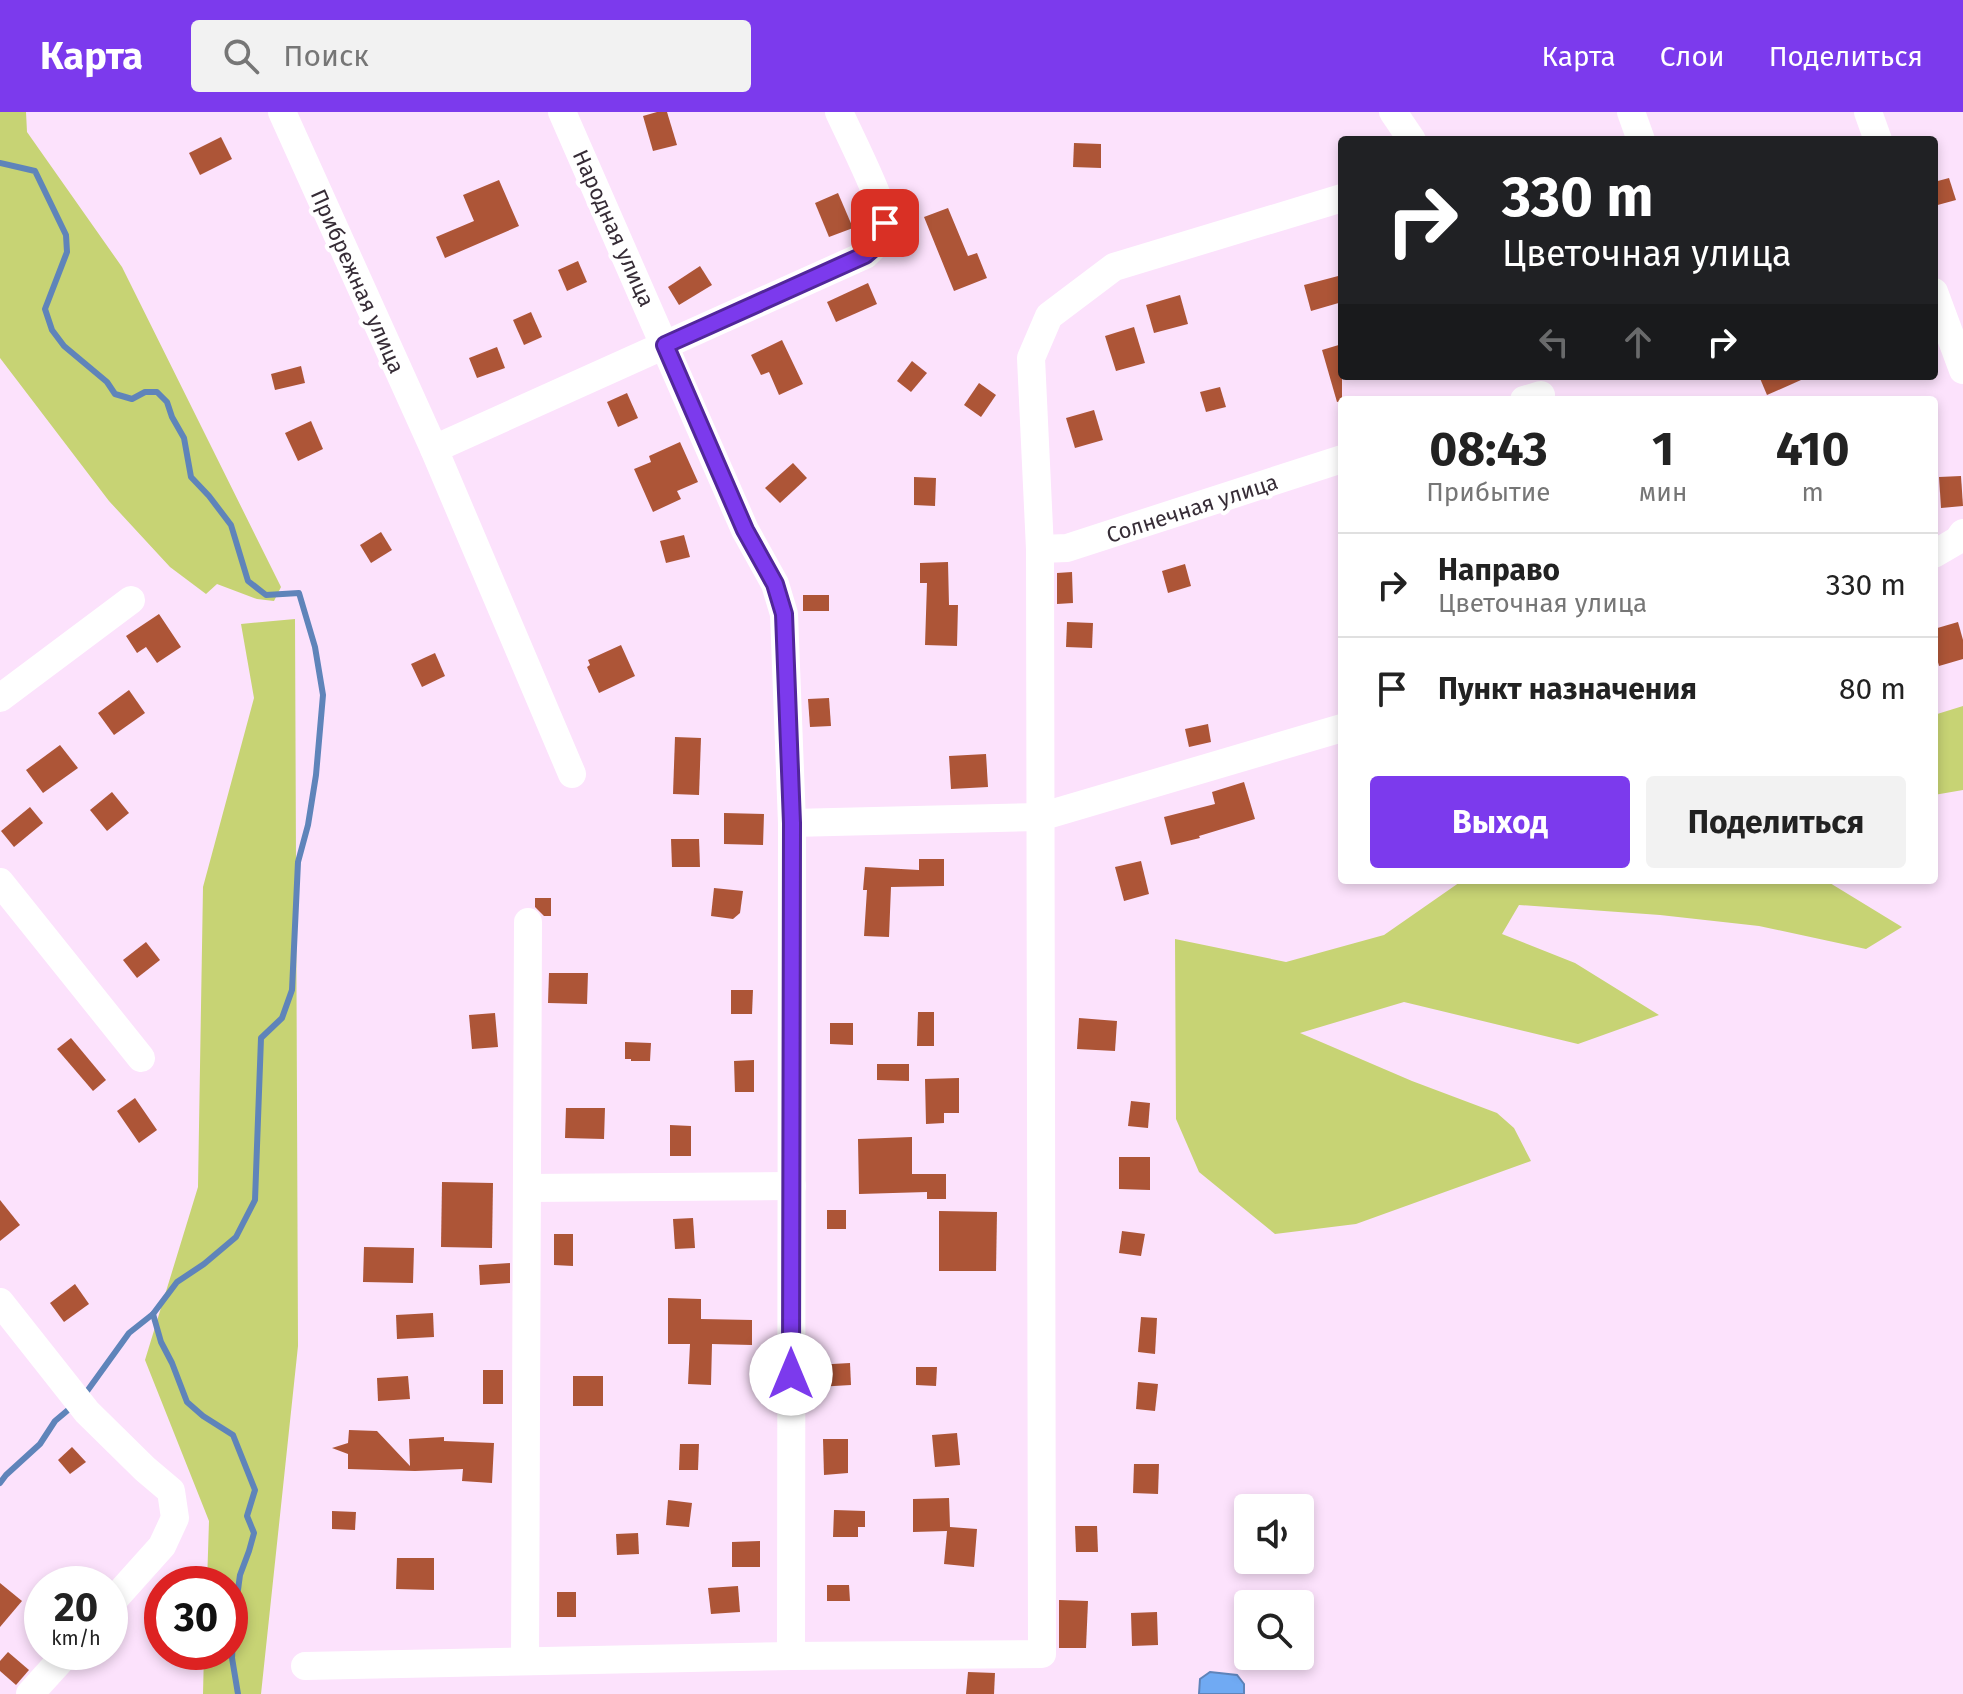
<!DOCTYPE html>
<html lang="ru">
<head>
<meta charset="utf-8">
<style>
  :root { --surface:#fff; --page:#f2f2f2; --text:#222; --muted:#767676; --line:#e0e0e0; --accent:#7c3aed }
  body { margin:0; font-family:"Fira Sans",sans-serif; background:var(--page); color:var(--text); height:100vh; display:flex; flex-direction:column; font-size:30px; white-space:nowrap }
  * { box-sizing:border-box; margin:0 }
  p { font-size:26px; color:var(--muted) }
  .icon { flex:none; width:44px; height:44px; fill:none; stroke:currentColor; stroke-width:2; stroke-linecap:round; stroke-linejoin:round }
  .map { position:relative; flex:1; overflow:hidden }
  .sheet { position:absolute; left:1338px; top:284px; width:600px; height:488px; display:flex; flex-direction:column; background:var(--surface); border-radius:8px; box-shadow:0 4px 12px #0003 }
  .sheet>* { flex:none }
  .top-card { position:absolute; left:1338px; top:24px; width:600px; height:244px; border-radius:8px; box-shadow:0 4px 12px #0003; background:#202124; color:#fff; overflow:hidden }
  .buttons { position:absolute; left:1234px; top:1382px; display:grid; gap:16px }
  .buttons a { display:grid; place-items:center; width:80px; height:80px; border-radius:8px; background:var(--surface); box-shadow:0 4px 12px #0003; font-size:40px }
  .speed { position:absolute; left:24px; top:1454px; display:flex; gap:16px; font-size:40px; font-weight:700; text-align:center }
  .speed>* { display:grid; place-content:center; width:104px; height:104px; border-radius:50%; background:var(--surface); box-shadow:0 4px 12px #0003; line-height:1 }
  .speed small { font-size:20px; font-weight:400 }
  .speed .limit { border:12px solid #d22; background:#fff; color:#111 }
  .pin { position:absolute; display:grid; place-items:center; width:68px; height:68px; color:#fff; margin:-34px; border-radius:16px; box-shadow:0 4px 12px #0006 }
  .me { position:absolute; width:88px; margin:-44px; rotate:0deg; stroke-linejoin:round; filter:drop-shadow(0 0 6px #0008) }
  .turn { display:flex; align-items:center; gap:28px; height:168px; padding:0 32px; font-size:36px }
  .turn .icon { width:104px; height:104px; stroke-width:2.5 }
  .turn b { display:block; font-size:56px; line-height:68px }
  .lanes { display:flex; align-items:center; height:76px; padding:0 32px; background:#0003; justify-content:center; gap:40px; direction:ltr }
  .lanes .off { opacity:.35 }
  .eta { display:flex; justify-content:space-evenly; align-items:center; height:136px; text-align:center }
  .eta b { font-size:48px; font-weight:700; line-height:56px }
  .cta { display:flex; gap:16px; margin-top:auto; padding:16px 32px }
  .cta a { flex:1; height:92px; border-radius:8px; background:var(--accent); color:#fff; font-size:32px; font-weight:700; line-height:92px; text-align:center }
  .cta a+a { background:var(--page); color:var(--text) }
  ul { padding:0; list-style:none }
  li { display:flex; align-items:center; gap:24px; height:104px; padding:0 32px; border-top:2px solid var(--line) }
  li div { flex:1 }
  li b { display:block; font-size:30px }
  li em { font-style:normal }
  header { display:flex; align-items:center; gap:48px; box-sizing:border-box; height:112px; padding:0 40px; background:var(--accent); color:#fff }
  header strong { font-size:38px }
  nav { display:flex; gap:44px; margin-inline-start:auto; font-size:28px }
  .search { width:560px; height:72px; background:var(--page); display:flex; align-items:center; gap:20px; box-sizing:border-box; padding:0 28px; border-radius:8px; color:var(--muted); font-size:30px }
  .map>svg:first-child { display:block }
</style>
</head>
<body>
<header>
<strong>Карта</strong>
<div class="search"><svg class="icon" aria-label="search" viewBox="0 0 24 24"><circle cx="10" cy="10" r="6"/><path d="M15 15l6 6"/></svg>Поиск</div>
<nav><a>Карта</a><a>Слои</a><a>Поделиться</a></nav>
</header>
<div class="map">
<svg width="1963" height="1582" viewBox="0 0 1963 1582">
  <rect width="100%" height="100%" fill="#fce2fc"/>
  <!-- green -->
  <g fill="#c7d374">
    <polygon points="0,0 26,0 27,20 122,155 281,475 274,489 257,487 217,472 206,482 170,455 109,389 0,246"/>
    <polygon points="295,507 298,1234 261,1582 203,1582 204,1540 230,1540 230,1472 207,1472 209,1409 145,1248 198,1075 203,775 254,586 241,512"/>
    <polygon points="1963,594 1963,678 1934,683 1934,603"/>
    <polygon points="1463,768 1825,768 1902,815 1866,837 1759,814 1660,803 1519,793 1502,822 1575,851 1659,903 1578,932 1404,890 1300,921 1412,969 1497,1001 1514,1016 1531,1049 1356,1112 1275,1122 1199,1060 1176,1007 1175,827 1286,850 1384,823"/>
  </g>
  <!-- water -->
  <polygon fill="#70aaf3" stroke="#5f84ba" stroke-width="2" points="1210,1560 1237,1563 1244,1572 1244,1582 1199,1582 1200,1567"/>
  <g fill="none" stroke-linecap="round" stroke-linejoin="round">
    <!-- stream -->
    <g stroke="#5f84ba" stroke-width="6">
      <polyline points="0,51 35,59 66,123 67,140 45,197 52,218 64,234 107,270 115,282 132,287 145,280 157,280 167,290 172,305 184,326 191,365 209,384 231,413 248,469 266,483 299,481 315,535 323,583 316,663 308,713 298,750 292,878 282,906 261,926 255,1088 236,1125 204,1152 177,1170 153,1202 161,1230 172,1251 187,1290 203,1304 233,1323 255,1378 247,1404 254,1421 249,1439 240,1463 234,1507 232,1546 238,1582"/>
      <polyline points="85,1282 129,1221 153,1202"/>
      <polyline points="0,1371 6,1363 40,1332 55,1309 74,1293"/>
    </g>
  </g>
  <!-- building -->
  <g fill="#ad5537">
    <polygon points="657,0 667,0 677,33 653,39 643,4"/>
    <polygon points="221,25 232,47 200,63 189,41"/>
    <polygon points="1074,31 1101,32 1101,56 1073,55"/>
    <polygon points="1949,66 1956,88 1934,94 1934,70"/>
    <polygon points="499,68 519,114 445,146 436,125 474,109 463,83"/>
    <polygon points="838,81 853,116 829,125 815,91"/>
    <polygon points="948,96 968,144 977,141 987,166 954,179 924,105"/>
    <polygon points="578,149 587,170 567,179 558,158"/>
    <polygon points="700,154 712,173 679,193 668,175"/>
    <polygon points="1342,163 1342,190 1311,199 1304,173"/>
    <polygon points="868,171 877,192 836,210 827,190"/>
    <polygon points="1180,183 1188,212 1154,221 1146,193"/>
    <polygon points="531,200 542,225 524,233 513,208"/>
    <polygon points="1134,215 1145,251 1116,259 1105,224"/>
    <polygon points="782,228 803,272 779,283 769,260 761,263 751,243"/>
    <polygon points="1342,232 1342,289 1337,290 1322,238"/>
    <polygon points="497,235 505,256 477,266 469,246"/>
    <polygon points="912,249 927,261 911,280 897,269"/>
    <polygon points="301,254 305,271 275,278 271,262"/>
    <polygon points="1759,264 1810,264 1767,283"/>
    <polygon points="979,271 996,283 981,305 964,293"/>
    <polygon points="1220,275 1226,295 1206,300 1200,280"/>
    <polygon points="627,281 638,306 618,315 607,290"/>
    <polygon points="1094,298 1103,328 1075,336 1066,306"/>
    <polygon points="311,309 323,337 298,349 285,321"/>
    <polygon points="680,330 698,370 677,379 681,387 653,400 634,357 651,350 649,344"/>
    <polygon points="793,351 807,366 780,391 765,376"/>
    <polygon points="1961,364 1963,394 1941,396 1939,365"/>
    <polygon points="914,365 936,366 935,394 914,393"/>
    <polygon points="381,420 392,438 371,451 360,433"/>
    <polygon points="684,423 690,445 666,451 660,429"/>
    <polygon points="948,450 949,493 958,493 957,534 925,533 927,471 920,471 920,451"/>
    <polygon points="1185,452 1191,474 1168,481 1162,459"/>
    <polygon points="1072,460 1073,491 1057,492 1057,461"/>
    <rect x="803" y="483" width="26" height="16"/>
    <polygon points="159,502 181,535 157,551 146,535 137,541 126,524"/>
    <polygon points="1067,510 1093,511 1092,536 1066,535"/>
    <polygon points="1958,510 1963,528 1963,547 1939,554 1934,535 1934,517"/>
    <polygon points="621,533 635,564 599,581 587,555 590,553 588,548"/>
    <polygon points="435,541 445,564 422,575 411,552"/>
    <polygon points="129,578 145,601 114,623 98,601"/>
    <polygon points="829,586 831,614 810,615 808,587"/>
    <polygon points="1208,612 1211,630 1189,635 1185,617"/>
    <polygon points="675,625 701,626 699,683 673,682"/>
    <polygon points="60,633 78,656 43,681 26,658"/>
    <polygon points="986,642 988,675 951,677 949,644"/>
    <polygon points="1244,670 1255,707 1199,724 1200,726 1171,733 1164,705 1215,692 1212,680"/>
    <polygon points="112,680 129,701 107,719 90,698"/>
    <polygon points="30,695 43,711 14,735 1,719"/>
    <polygon points="724,701 764,702 763,733 724,732"/>
    <polygon points="671,727 699,727 700,755 672,755"/>
    <polygon points="919,747 944,747 944,774 891,775 889,825 864,824 867,778 863,778 865,755 919,758"/>
    <polygon points="1141,749 1149,782 1124,789 1115,755"/>
    <polygon points="714,776 743,779 740,801 733,807 711,804"/>
    <polygon points="535,786 551,786 551,804 544,804 535,795"/>
    <polygon points="146,830 160,848 137,866 123,848"/>
    <polygon points="549,861 588,861 587,892 548,891"/>
    <polygon points="731,878 753,878 752,902 731,902"/>
    <polygon points="918,900 934,900 934,934 917,934"/>
    <polygon points="495,901 498,935 472,937 469,903"/>
    <polygon points="1079,906 1117,909 1115,939 1077,937"/>
    <polygon points="830,911 853,911 853,933 830,932"/>
    <polygon points="71,926 106,968 93,979 57,937"/>
    <polygon points="625,930 651,931 650,949 631,949 631,947 625,947"/>
    <polygon points="754,948 754,980 735,980 734,949"/>
    <polygon points="877,952 909,952 909,969 877,968"/>
    <polygon points="959,966 959,1001 944,1001 944,1011 926,1012 925,967"/>
    <polygon points="135,986 157,1018 139,1031 117,999"/>
    <polygon points="1131,989 1150,991 1148,1016 1128,1014"/>
    <polygon points="566,996 605,996 604,1027 565,1026"/>
    <polygon points="670,1013 691,1014 691,1044 670,1044"/>
    <polygon points="912,1025 912,1062 946,1062 946,1087 927,1087 927,1080 859,1082 858,1027"/>
    <polygon points="1119,1045 1150,1045 1150,1078 1119,1077"/>
    <polygon points="442,1070 493,1071 492,1136 441,1135"/>
    <polygon points="0,1088 20,1113 0,1129"/>
    <rect x="827" y="1098" width="19" height="19"/>
    <polygon points="939,1099 997,1100 996,1159 939,1159"/>
    <polygon points="693,1106 695,1136 675,1137 673,1107"/>
    <polygon points="1122,1119 1145,1122 1141,1144 1119,1141"/>
    <polygon points="554,1122 573,1122 573,1154 554,1153"/>
    <polygon points="364,1135 414,1136 413,1171 363,1170"/>
    <polygon points="510,1151 510,1171 480,1173 479,1153"/>
    <polygon points="75,1172 89,1192 64,1210 50,1191"/>
    <polygon points="668,1186 701,1187 701,1207 752,1208 752,1233 712,1232 711,1273 688,1272 690,1232 668,1232"/>
    <polygon points="433,1201 434,1225 397,1227 396,1203"/>
    <polygon points="1141,1205 1157,1206 1155,1242 1138,1240"/>
    <polygon points="850,1251 851,1273 817,1275 815,1253"/>
    <polygon points="916,1255 937,1255 936,1274 916,1273"/>
    <rect x="483" y="1258" width="20" height="34"/>
    <polygon points="408,1264 410,1287 378,1289 377,1266"/>
    <rect x="573" y="1264" width="30" height="30"/>
    <polygon points="1138,1270 1158,1272 1155,1299 1136,1297"/>
    <polygon points="349,1318 377,1319 410,1354 409,1327 444,1325 444,1329 494,1331 492,1371 462,1369 463,1357 415,1359 348,1357 348,1342 332,1336 348,1331"/>
    <polygon points="957,1321 960,1353 935,1355 932,1323"/>
    <polygon points="823,1327 848,1327 848,1361 824,1363"/>
    <polygon points="680,1332 699,1332 698,1358 679,1358"/>
    <polygon points="72,1335 86,1350 70,1362 58,1348"/>
    <polygon points="1134,1352 1159,1352 1158,1382 1133,1381"/>
    <polygon points="949,1386 950,1415 977,1417 974,1455 944,1452 947,1419 913,1420 913,1387"/>
    <polygon points="668,1388 692,1391 689,1415 666,1413"/>
    <polygon points="834,1398 865,1399 865,1415 858,1415 858,1425 833,1425"/>
    <polygon points="332,1399 356,1400 355,1418 332,1417"/>
    <polygon points="1075,1414 1097,1414 1098,1440 1076,1440"/>
    <polygon points="638,1421 639,1442 617,1443 616,1422"/>
    <polygon points="760,1429 760,1455 732,1455 732,1430"/>
    <polygon points="397,1446 434,1446 434,1478 396,1477"/>
    <polygon points="0,1471 22,1489 0,1515"/>
    <polygon points="827,1473 849,1473 850,1489 827,1489"/>
    <polygon points="738,1474 740,1500 711,1502 708,1476"/>
    <rect x="557" y="1480" width="19" height="25"/>
    <polygon points="1059,1488 1088,1489 1086,1536 1059,1536"/>
    <polygon points="1157,1500 1158,1533 1132,1534 1131,1501"/>
    <polygon points="8,1540 29,1558 16,1573 0,1559 0,1549"/>
    <polygon points="968,1560 995,1561 994,1582 966,1582"/>
  </g>
  <g fill="none" stroke-linecap="round" stroke-linejoin="round">
    <!-- minor -->
    <g stroke="#fff" stroke-width="28">
      <polyline points="282,0 434,337 572,662"/>
      <polyline points="562,0 745,418 775,472 784,502 792,711 791,1544"/>
      <polyline points="1393,0 1412,28"/>
      <polyline points="1631,0 1641,28"/>
      <polyline points="1868,0 1878,28"/>
      <polyline points="1934,180 1963,258"/>
      <polyline points="1524,288 1541,283"/>
      <path d="M 434,337 L 865,143 C 875,134 883,126 885,112 C 886,95 848,20 839,0"/>
      <polyline points="1040,437 1067,436 1342,347"/>
      <polyline points="1934,442 1958,428 1963,421"/>
      <polyline points="0,586 131,488"/>
      <polyline points="792,711 1040,705 1342,616"/>
      <polyline points="0,770 141,946"/>
      <polyline points="527,1076 792,1074"/>
      <polyline points="0,1190 87,1300 145,1357 171,1379 175,1406 162,1434 110,1492"/>
      <polyline points="525,1549 528,810"/>
      <polyline points="305,1554 791,1544 1042,1542 1040,437 1031,246 1049,204 1114,155 1342,86"/>
      <polyline points="30,1582 68,1540"/>
    </g>
  </g>
  <g fill="none" stroke-linecap="round" stroke-linejoin="round">
    <!-- route casing -->
    <g stroke="#51269a" stroke-width="20">
      <polyline id="route" points="791,1262 792,711 784,502 775,472 745,418 665,233 865,143 879,131 885,111"/>
    </g>
    <!-- route -->
    <use href="#route" stroke="#7c3aed" stroke-width="14"/>
  </g>
  <g text-anchor="middle" stroke-width="8" stroke-linejoin="round" paint-order="stroke">
    <!-- street labels -->
    <g font-size="22" fill="#362c36" stroke="#fff">
      <text transform="translate(614 116) rotate(66)" y="8">Народная улица</text>
      <text transform="translate(358 169) rotate(66)" y="8">Прибрежная улица</text>
      <text transform="translate(1192 396) rotate(-18)" y="8">Солнечная улица</text>
    </g>
  </g>
</svg>
<div class="buttons">
<a><svg class="icon" aria-label="sound" viewBox="0 0 24 24"><path d="M4 9h4l5-4v14l-5-4H4zM17 9q2 3 0 6"/></svg></a>
<a><svg class="icon" aria-label="search" viewBox="0 0 24 24"><circle cx="10" cy="10" r="6"/><path d="M15 15l6 6"/></svg></a>
</div>
<div class="speed"><div>20<small>km/h</small></div><div class="limit">30</div></div>
<div class="pin" style="left:885px;top:111px;background:#d93025"><svg class="icon" aria-label="arrive" viewBox="0 0 24 24"><path d="M6 21V4h12l-3 4 3 4H6"/></svg></div>
<svg class="me" style="left:791px;top:1262px" viewBox="-20 -20 40 40"><circle r="19" fill="#fff"/><path d="M0-13L10 11 0 6-10 11z" fill="#7c3aed"/></svg>
<div class="top-card">
<div class="turn"><svg class="icon" aria-label="right" viewBox="0 0 24 24"><path d="M7 20v-9h11M14 6l5 5-5 5"/></svg><div><b>330 m</b>Цветочная улица</div></div>
<div class="lanes"><svg class="icon off" aria-label="left" viewBox="0 0 24 24"><path d="M17 20v-9H6M10 6l-5 5 5 5"/></svg><svg class="icon off" aria-label="ahead" viewBox="0 0 24 24"><path d="M12 20V5M6 11l6-6 6 6"/></svg><svg class="icon" aria-label="right" viewBox="0 0 24 24"><path d="M7 20v-9h11M14 6l5 5-5 5"/></svg></div>
</div>
<section class="sheet">
<div class="eta">
<div><b>08:43</b><p>Прибытие</p></div>
<div><b>1</b><p>мин</p></div>
<div><b>410</b><p>m</p></div>
</div>
<ul>
<li><svg class="icon" aria-label="right" viewBox="0 0 24 24"><path d="M7 20v-9h11M14 6l5 5-5 5"/></svg><div><b>Направо</b><p>Цветочная улица</p></div><em>330 m</em></li>
<li><svg class="icon" aria-label="arrive" viewBox="0 0 24 24"><path d="M6 21V4h12l-3 4 3 4H6"/></svg><div><b>Пункт назначения</b></div><em>80 m</em></li>
</ul>
<div class="cta"><a>Выход</a><a>Поделиться</a></div>
</section>
</div>
</body>
</html>
